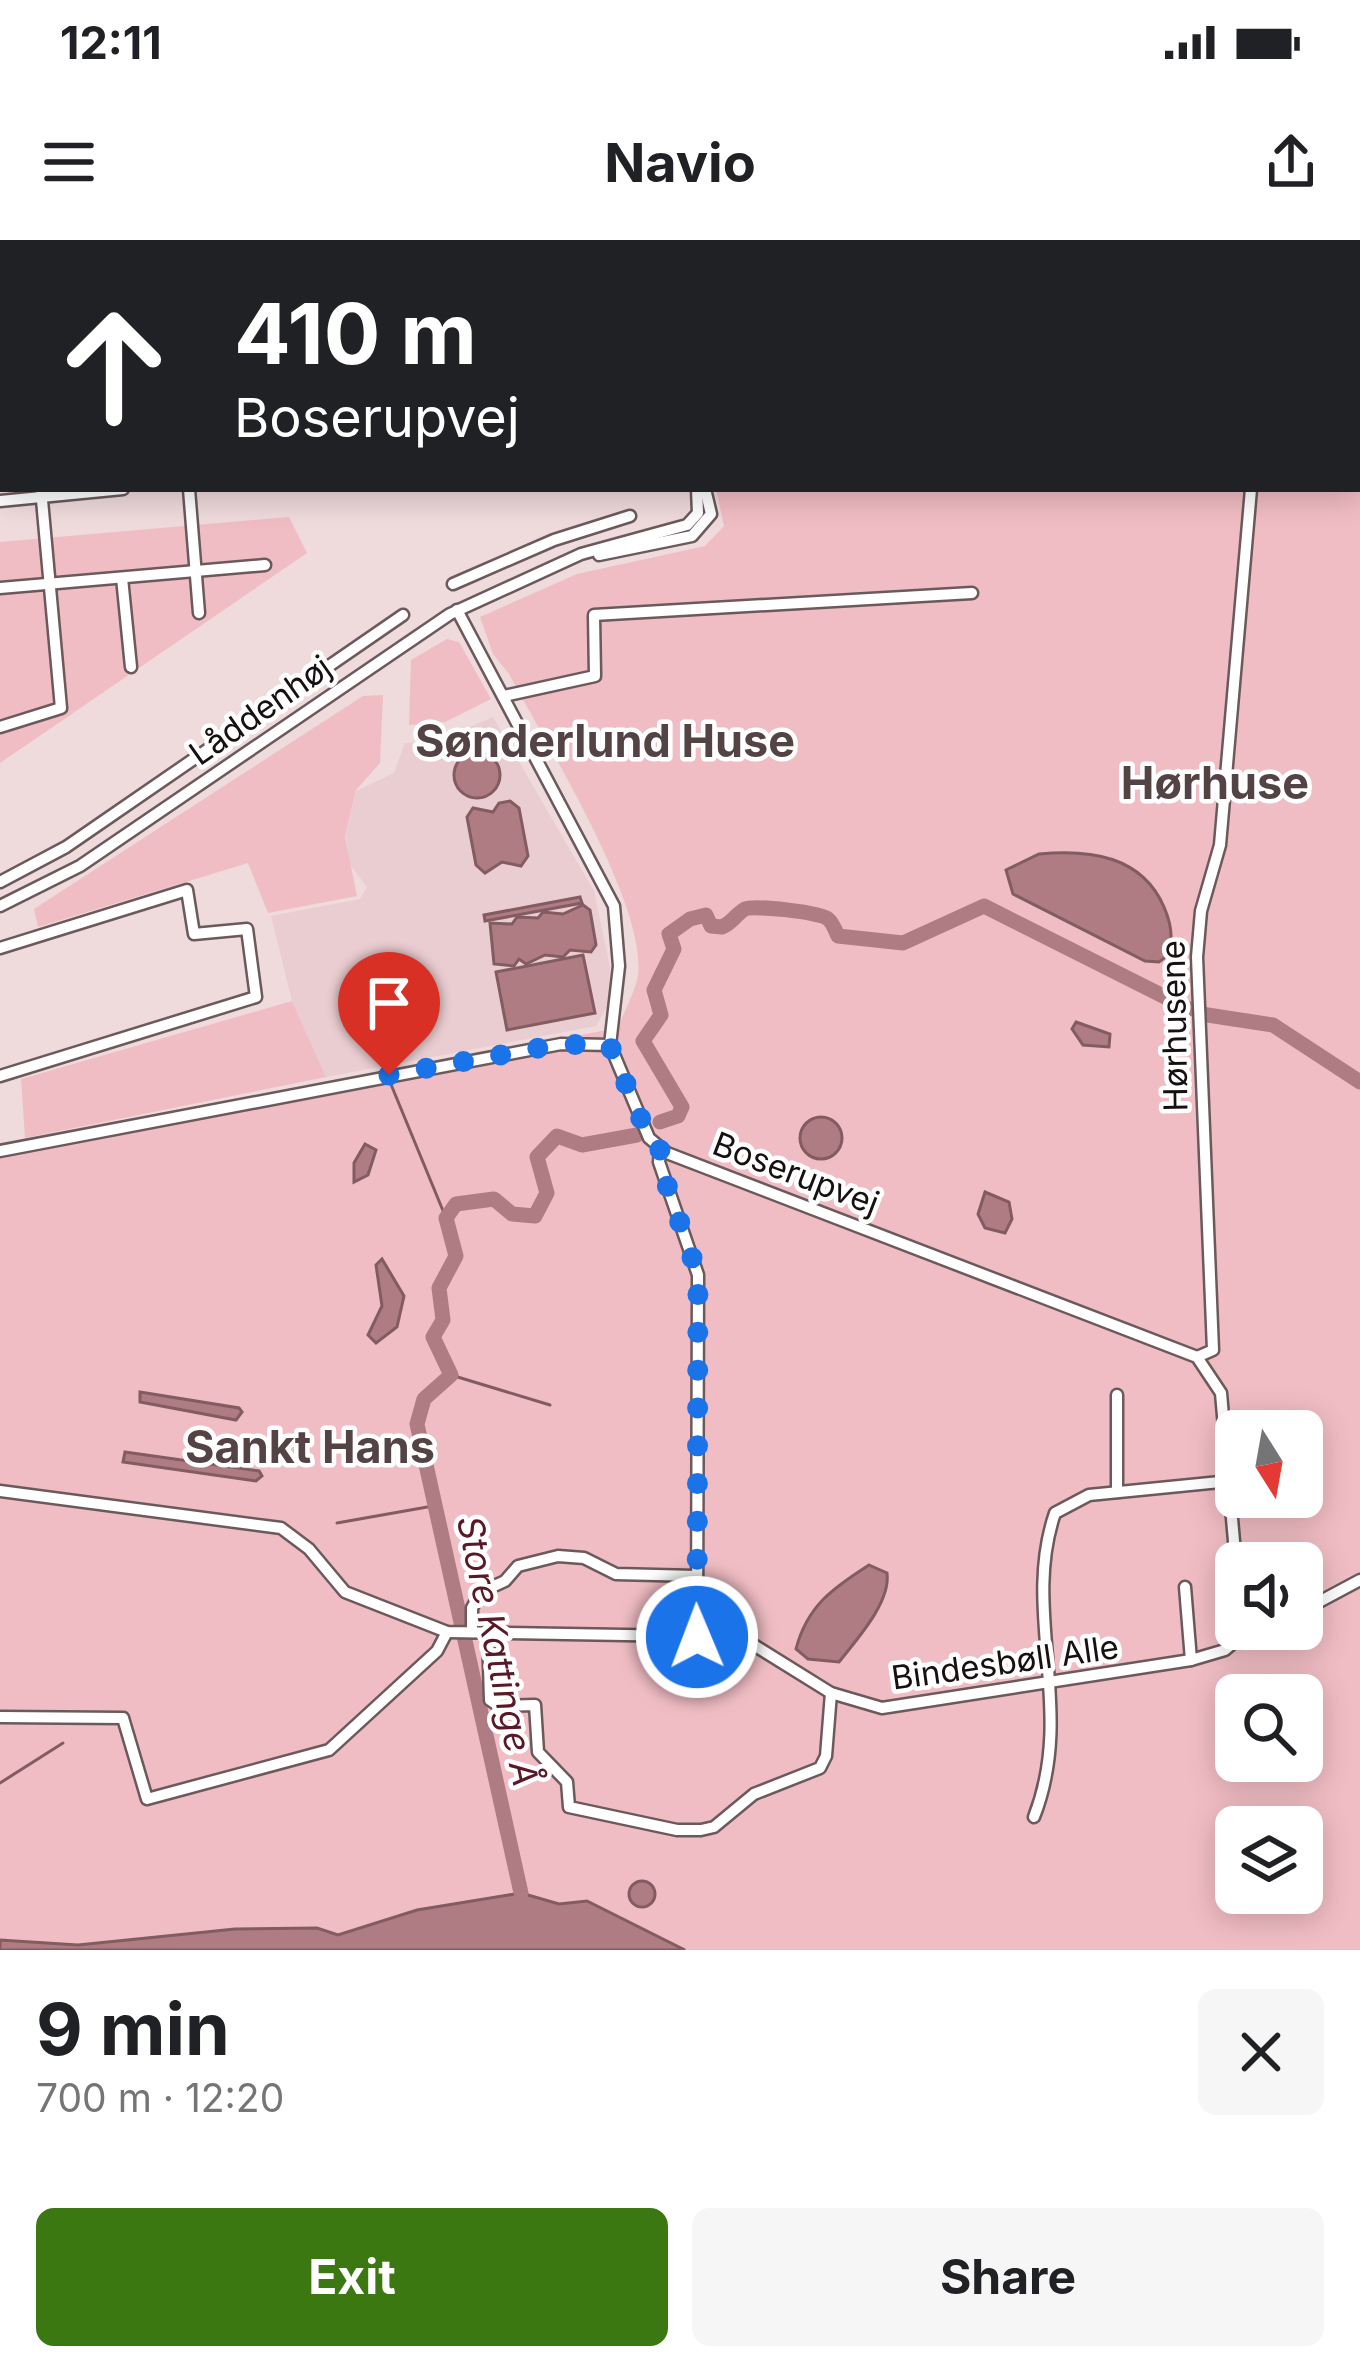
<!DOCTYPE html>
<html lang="en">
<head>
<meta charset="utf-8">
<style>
  :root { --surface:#fff; --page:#f6f6f6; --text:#202124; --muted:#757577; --accent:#3b7811 }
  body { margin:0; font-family:Inter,sans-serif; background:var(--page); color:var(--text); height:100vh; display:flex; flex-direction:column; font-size:45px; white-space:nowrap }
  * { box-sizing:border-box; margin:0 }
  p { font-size:39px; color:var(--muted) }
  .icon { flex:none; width:66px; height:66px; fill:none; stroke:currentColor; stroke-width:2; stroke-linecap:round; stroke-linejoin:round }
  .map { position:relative; height:1710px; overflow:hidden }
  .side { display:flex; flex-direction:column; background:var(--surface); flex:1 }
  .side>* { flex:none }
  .hud { position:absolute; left:0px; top:0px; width:1362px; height:252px; box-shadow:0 6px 30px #0003; background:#202124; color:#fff; overflow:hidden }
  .needle { width:78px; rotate:169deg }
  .controls { position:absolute; left:1215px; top:1170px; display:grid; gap:24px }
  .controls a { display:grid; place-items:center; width:108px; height:108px; border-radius:18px; background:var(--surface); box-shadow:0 6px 30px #0003; font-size:60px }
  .pin { position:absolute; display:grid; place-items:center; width:102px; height:102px; color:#fff; margin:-123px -51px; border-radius:50% 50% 50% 0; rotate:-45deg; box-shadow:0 0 12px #0007 }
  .pin .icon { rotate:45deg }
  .me { position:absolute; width:132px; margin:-66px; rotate:359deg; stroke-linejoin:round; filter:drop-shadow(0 0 9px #0008) }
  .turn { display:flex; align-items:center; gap:42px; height:252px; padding:0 36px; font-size:54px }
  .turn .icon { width:156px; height:156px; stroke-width:2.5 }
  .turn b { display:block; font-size:84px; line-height:102px }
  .round { display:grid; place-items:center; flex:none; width:126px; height:126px; border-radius:18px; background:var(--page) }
  .overview { display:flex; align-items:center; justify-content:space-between; height:204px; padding:0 36px }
  h1 { font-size:72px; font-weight:700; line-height:90px }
  .button { display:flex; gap:24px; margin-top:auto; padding:24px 36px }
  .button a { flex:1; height:138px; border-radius:18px; background:var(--accent); color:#fff; font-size:48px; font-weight:700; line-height:138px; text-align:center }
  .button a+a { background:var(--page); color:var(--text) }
  .status { display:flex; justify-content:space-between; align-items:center; height:84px; padding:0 60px; background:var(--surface); direction:ltr }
  .status svg { height:33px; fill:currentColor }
  header { display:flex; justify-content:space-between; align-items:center; height:156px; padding:0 36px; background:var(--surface); font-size:54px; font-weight:700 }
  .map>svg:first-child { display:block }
</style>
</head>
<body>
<div class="status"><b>12:11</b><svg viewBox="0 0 49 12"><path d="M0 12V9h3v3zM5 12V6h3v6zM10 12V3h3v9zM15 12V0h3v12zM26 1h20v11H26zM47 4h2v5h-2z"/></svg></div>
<header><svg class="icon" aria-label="menu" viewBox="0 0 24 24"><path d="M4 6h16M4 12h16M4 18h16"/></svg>Navio<svg class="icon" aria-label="share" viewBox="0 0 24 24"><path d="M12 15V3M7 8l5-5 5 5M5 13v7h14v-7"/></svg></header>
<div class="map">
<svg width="1360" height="1710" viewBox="0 0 1360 1710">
  <rect width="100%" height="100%" fill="#efdadc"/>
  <!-- built -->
  <polygon fill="#eacdd0" points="493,477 594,651 610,727 608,765 596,786 326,837 292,761 271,676 360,659 367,647 350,625 346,596 356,551 394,533 405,503 438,501"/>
  <!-- green -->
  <g fill="#f1bdc4" fill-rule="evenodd">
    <path d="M 1283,0 L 1360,0 L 1360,1710 L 0,1710 L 0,905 L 618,788 C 624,772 635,752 638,735 C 647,664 544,500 509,434 L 493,414 L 480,377 L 577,334 L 705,306 L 724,286 L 716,249 L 1359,249 L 1359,3 ZM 1236,1191 L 1302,1191 L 1302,1257 L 1236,1257 ZM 1236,1323 L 1302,1323 L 1302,1389 L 1236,1389 ZM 1236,1455 L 1302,1455 L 1302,1521 L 1236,1521 ZM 1236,1587 L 1302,1587 L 1302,1653 L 1236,1653 Z"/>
    <polygon points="289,277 307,313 0,523 0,302"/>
    <polygon points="447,399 459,402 491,459 445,482 409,485 411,420"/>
    <polygon points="383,455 380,523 356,550 345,597 357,656 268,673 248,623 38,687 34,669 363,456"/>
    <polygon points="292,761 326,837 25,898 21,839"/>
  </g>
  <!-- water -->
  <g fill="#b07c83" stroke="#825c61" stroke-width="3">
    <circle cx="477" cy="535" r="23"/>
    <polygon points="510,561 519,568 528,616 521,626 502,622 485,633 476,625 467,577 473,568 493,572 499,563"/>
    <path d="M 1039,614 C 1090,609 1142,616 1164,667 C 1171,683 1174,699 1168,715 L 1159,722 L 1145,721 L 1013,654 L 1006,630 Z"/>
    <polygon points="580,657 582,663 485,681 484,675"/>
    <polygon points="583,665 590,670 596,705 591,712 570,710 563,717 545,715 526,724 519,719 514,726 494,724 490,683 512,684 517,677 538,678 543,672 563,674"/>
    <polygon points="583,715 595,773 507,790 496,732"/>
    <circle cx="386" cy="735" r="17"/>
    <polygon points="1076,782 1110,794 1109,807 1083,805 1072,789"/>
    <circle cx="821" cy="898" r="21"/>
    <polygon points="365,904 376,910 368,935 354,942 354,923"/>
    <polygon points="985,952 1009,962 1012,979 1005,993 985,988 978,974"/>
    <polygon points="382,1019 404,1056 397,1087 376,1103 368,1095 382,1066 376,1025"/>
    <polygon points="140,1152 239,1168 242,1172 236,1180 140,1162"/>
    <polygon points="125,1212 259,1231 262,1236 256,1241 123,1222"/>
    <path d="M 869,1325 L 887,1333 C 891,1362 857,1399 839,1422 L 808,1419 L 796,1409 C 807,1366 833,1348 869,1325 Z"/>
    <circle cx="642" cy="1654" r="13"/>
    <polygon points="521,1653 559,1664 587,1661 685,1710 0,1710 0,1700 78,1705 235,1689 317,1688 338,1695 417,1670"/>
  </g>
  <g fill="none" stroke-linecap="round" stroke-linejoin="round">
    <!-- stream -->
    <g stroke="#825c61" stroke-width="3">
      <polyline points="390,842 446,978"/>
      <polyline points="451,1135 550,1165"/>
      <polyline points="337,1283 433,1266"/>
      <polyline points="0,1543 63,1503"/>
    </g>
    <!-- river -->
    <g stroke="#b07c83" stroke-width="15">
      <polyline points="1201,774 1273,785 1360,842"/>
      <path d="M 660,882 L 678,876 L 682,867 L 643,801 L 661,775 L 654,750 L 674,709 L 669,694 L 690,679 L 706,675 L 711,686 L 722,687 C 732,683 736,674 745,669 C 753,665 821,672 828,679 C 833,683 835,690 838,696 L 903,703 L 984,666 L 1189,769"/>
      <polyline points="521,1653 417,1184 424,1159 451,1135 433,1097 443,1080 439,1048 456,1016 446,978 456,964 494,959 512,974 535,976 547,953 537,917 557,896 582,905 637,895"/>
    </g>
    <!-- minor casing -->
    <g stroke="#6b595b" stroke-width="15">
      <g id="minor">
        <polyline points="5,0 6,3"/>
        <polyline points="105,0 106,3"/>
        <polyline points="270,0 272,3"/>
        <polyline points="374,0 375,3"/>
        <polyline points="472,0 474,3"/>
        <polyline points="582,0 584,3"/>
        <polyline points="677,0 678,3"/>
        <polyline points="721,0 722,3"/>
        <polyline points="944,0 944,3"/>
        <polyline points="1168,0 1168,3"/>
        <polyline points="135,3 142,0"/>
        <polyline points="607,3 610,0"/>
        <polyline points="755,3 756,0"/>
        <polyline points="838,3 839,0"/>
        <polyline points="1039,3 1041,0"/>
        <polyline points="1276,3 1276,0"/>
        <polyline points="0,54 3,53"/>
        <polyline points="189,249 199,373"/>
        <polyline points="0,261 123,249"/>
        <polyline points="599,315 692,296 711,274 705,249"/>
        <polyline points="122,338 131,427"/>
        <polyline points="453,344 554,300 630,276"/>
        <polyline points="0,348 265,325"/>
        <polyline points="457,370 614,666 619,726 610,805 649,898 667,913 1197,1117 1221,1153 1236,1324"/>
        <polyline points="504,456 595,436 594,375 972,353"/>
        <polyline points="0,487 61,468 41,249"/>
        <polyline points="0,642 66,607 403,375"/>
        <polyline points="0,666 80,626 450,374 581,314 687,285 698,273 697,249"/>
        <polyline points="0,708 187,650 194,694 247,689 256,757 0,836"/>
        <polyline points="660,909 659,922 698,1035 697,1397"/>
        <polyline points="0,911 561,804 610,805"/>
        <polyline points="1197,1117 1213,1110 1197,717 1201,671 1220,605 1251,249"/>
        <polyline points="1117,1155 1117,1252"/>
        <polyline points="0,1251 281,1288 309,1309 345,1352 447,1392 741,1397 831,1453 882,1468 1191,1420 1225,1410 1250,1389"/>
        <polyline points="1185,1347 1191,1420"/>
        <polyline points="1302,1371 1360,1340"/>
        <polyline points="472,1392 472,1368 481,1352 505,1341 518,1326 558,1316 584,1318 616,1334 695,1336"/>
        <polyline points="488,1393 490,1460 499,1466 535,1465 538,1512 567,1542 569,1567 677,1590 701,1590 714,1587 754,1554 820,1528 826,1516 831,1453"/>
        <polyline points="0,1477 123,1478 147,1559 329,1510 437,1411 447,1392"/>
        <path d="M 1034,1577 C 1076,1470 1021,1372 1055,1273 L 1089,1255 L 1230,1241"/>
      </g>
    </g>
    <!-- minor -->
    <use href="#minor" stroke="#fff" stroke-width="10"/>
  </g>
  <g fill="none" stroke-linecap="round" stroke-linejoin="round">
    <!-- route -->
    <polyline stroke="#1a73e8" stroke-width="21" stroke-dasharray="0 37.8" points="389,835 561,804 610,806 649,898 660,909 659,922 698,1035 697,1397"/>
  </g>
  <g text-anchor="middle" stroke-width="9" stroke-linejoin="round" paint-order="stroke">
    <!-- street labels -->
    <g font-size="33" fill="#171011" stroke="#fff">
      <text transform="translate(260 470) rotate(-35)" y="12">Låddenhøj</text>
      <text transform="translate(1174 786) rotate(-91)" y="12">Hørhusene</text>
      <text transform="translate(796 933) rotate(21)" y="12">Boserupvej</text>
      <text transform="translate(1005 1422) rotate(-8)" y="12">Bindesbøll Alle</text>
    </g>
    <!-- water labels -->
    <g font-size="36" font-style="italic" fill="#591827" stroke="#fff">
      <text transform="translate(498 1411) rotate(78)" y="13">Store Kattinge Å</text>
    </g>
    <!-- district labels -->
    <g font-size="45" font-weight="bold" fill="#534345" stroke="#fff">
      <text x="605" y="517">Sønderlund Huse</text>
      <text x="1215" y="559">Hørhuse</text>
      <text x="310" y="1223">Sankt Hans</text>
    </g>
  </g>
</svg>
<div class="controls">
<a><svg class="needle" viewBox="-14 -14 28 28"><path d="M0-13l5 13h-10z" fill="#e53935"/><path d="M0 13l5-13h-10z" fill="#757577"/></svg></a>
<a><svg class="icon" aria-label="sound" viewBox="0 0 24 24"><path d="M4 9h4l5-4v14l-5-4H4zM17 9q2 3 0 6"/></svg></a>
<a><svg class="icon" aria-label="search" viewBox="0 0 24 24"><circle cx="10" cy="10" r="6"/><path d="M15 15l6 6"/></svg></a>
<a><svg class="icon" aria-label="layers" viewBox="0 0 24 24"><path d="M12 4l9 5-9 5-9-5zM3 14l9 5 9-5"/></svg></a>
</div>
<div class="pin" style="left:389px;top:835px;background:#d93025"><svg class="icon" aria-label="arrive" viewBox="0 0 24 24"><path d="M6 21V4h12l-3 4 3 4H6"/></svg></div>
<svg class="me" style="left:697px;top:1397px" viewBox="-20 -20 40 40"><circle r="17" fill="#1a73e8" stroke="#fff" stroke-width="3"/><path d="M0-11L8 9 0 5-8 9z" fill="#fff"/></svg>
<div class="hud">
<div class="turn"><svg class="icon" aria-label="ahead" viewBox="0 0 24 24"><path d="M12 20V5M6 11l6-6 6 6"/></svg><div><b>410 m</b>Boserupvej</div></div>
</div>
</div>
<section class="side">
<div class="overview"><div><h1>9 min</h1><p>700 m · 12:20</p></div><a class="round"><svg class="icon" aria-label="close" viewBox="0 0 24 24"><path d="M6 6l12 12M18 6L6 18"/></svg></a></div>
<div class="button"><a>Exit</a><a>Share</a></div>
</section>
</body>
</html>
